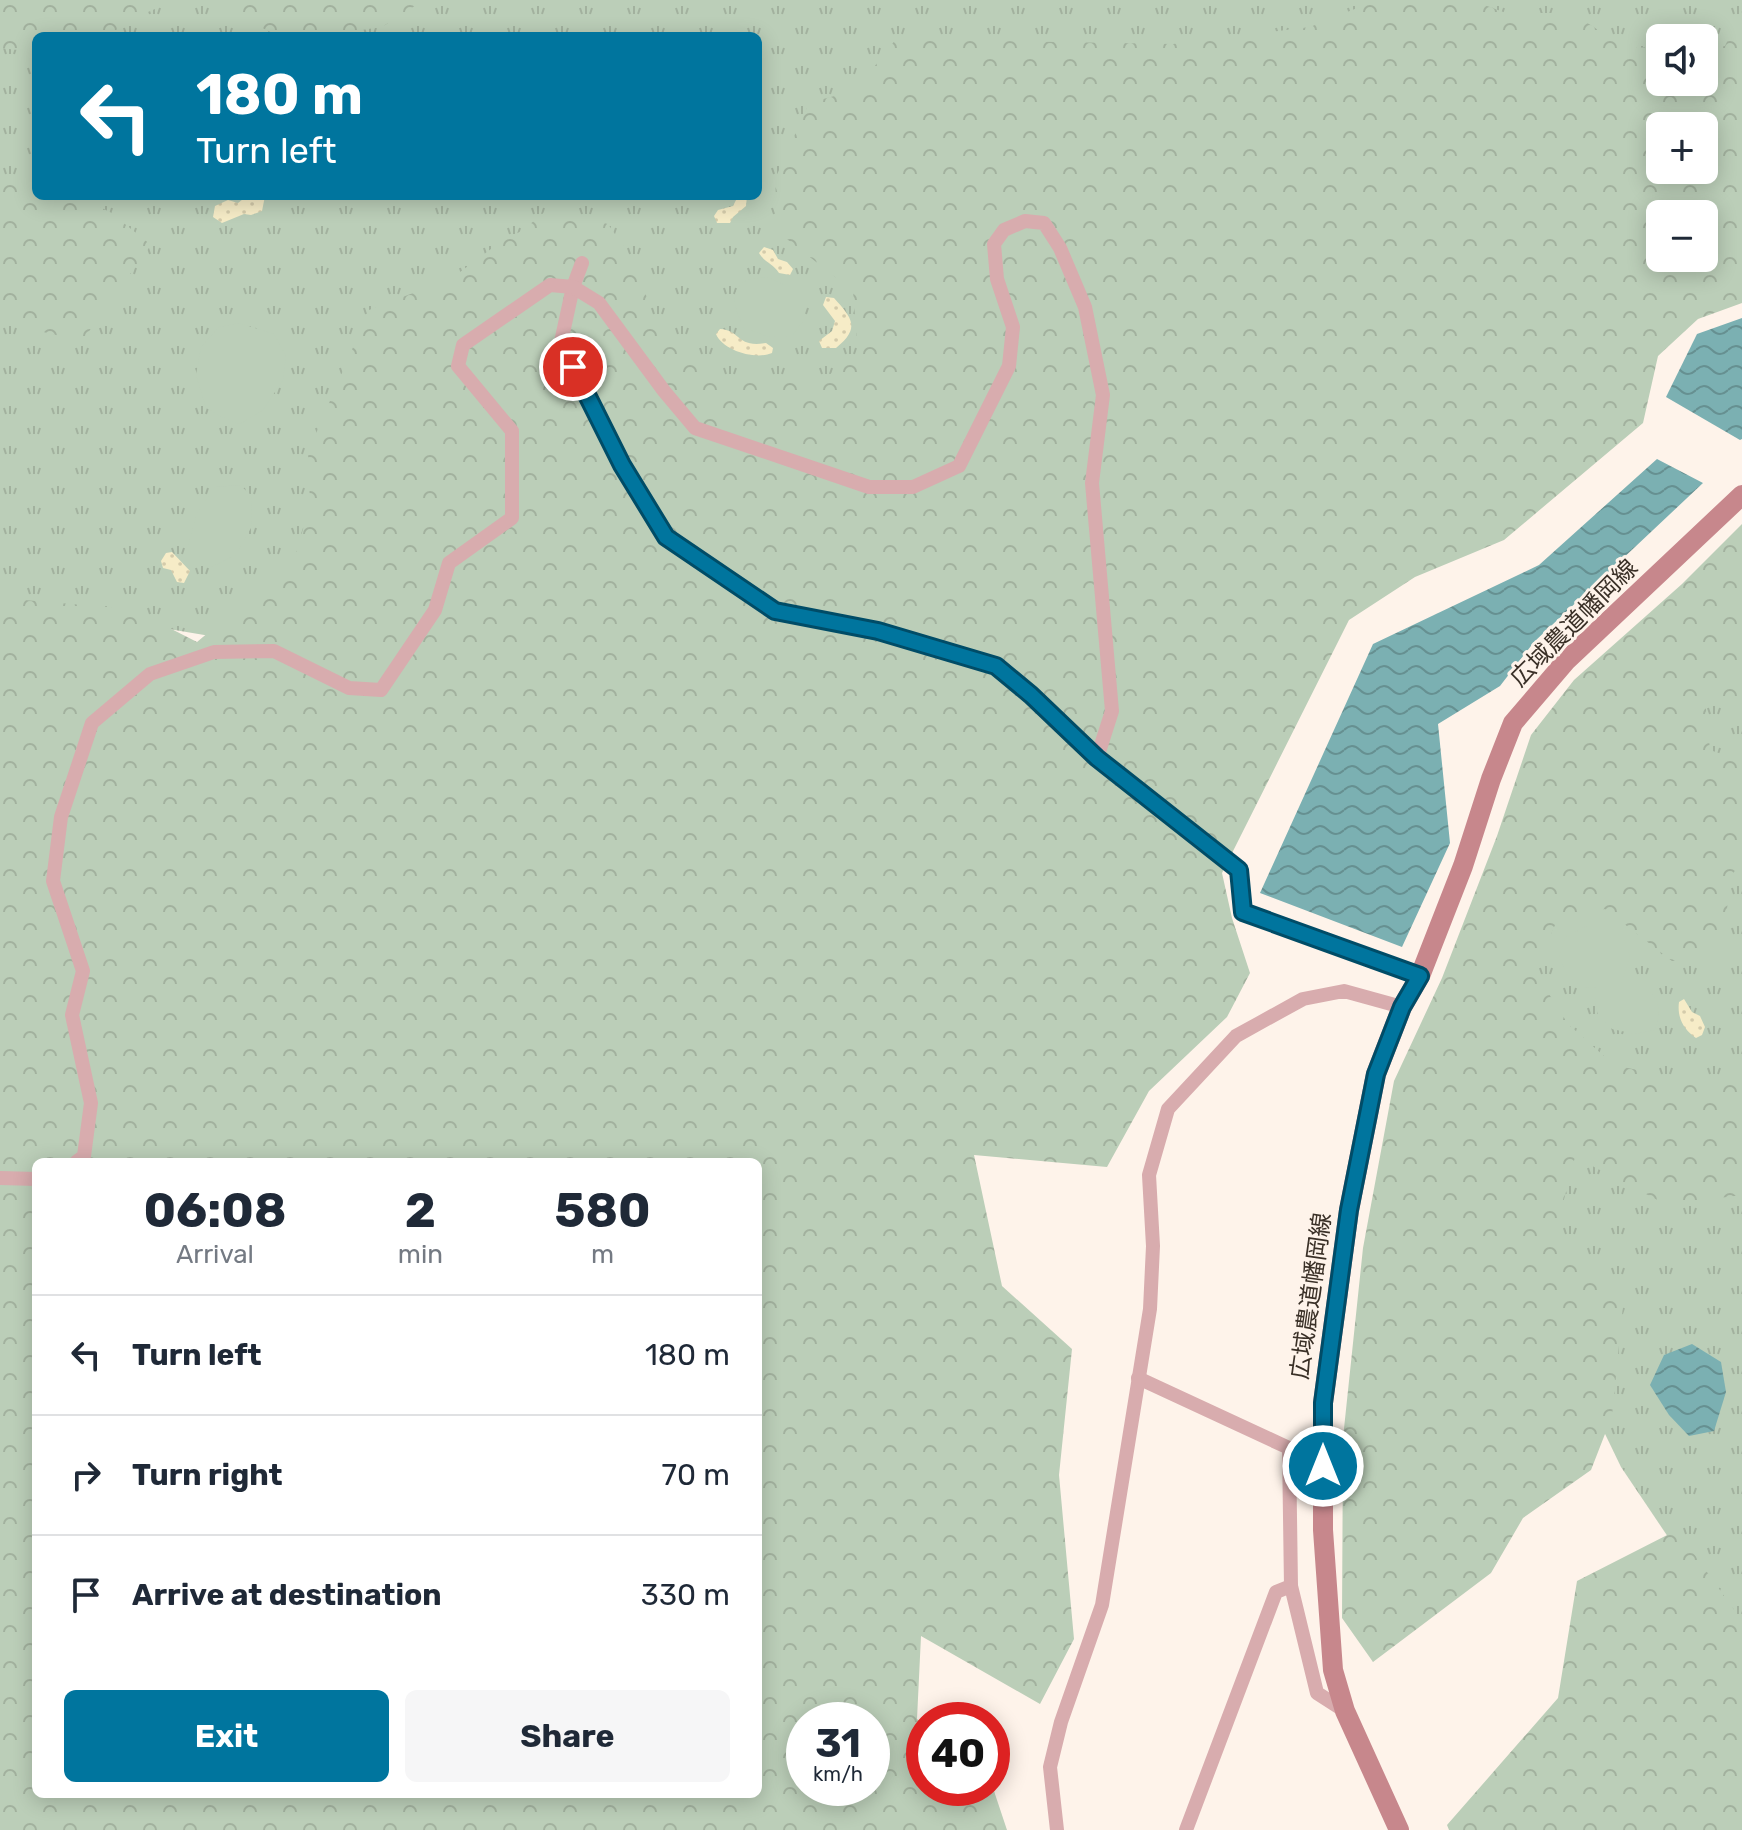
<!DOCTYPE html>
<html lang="en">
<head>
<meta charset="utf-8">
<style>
  :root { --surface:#fff; --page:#f6f6f7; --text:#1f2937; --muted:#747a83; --line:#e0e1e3; --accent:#00759e }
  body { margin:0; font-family:Rubik,"Noto Sans JP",sans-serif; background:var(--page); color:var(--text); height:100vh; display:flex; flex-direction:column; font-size:30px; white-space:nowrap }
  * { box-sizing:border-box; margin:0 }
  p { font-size:26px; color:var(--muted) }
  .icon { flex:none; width:44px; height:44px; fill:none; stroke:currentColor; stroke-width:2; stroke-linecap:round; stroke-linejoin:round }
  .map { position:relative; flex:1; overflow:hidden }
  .panel { position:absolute; left:32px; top:1158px; width:730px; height:640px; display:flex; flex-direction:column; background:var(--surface); border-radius:12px; box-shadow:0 4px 20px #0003 }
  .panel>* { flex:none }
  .top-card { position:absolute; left:32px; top:32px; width:730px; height:168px; border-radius:12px; box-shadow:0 4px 20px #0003; background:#00759e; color:#fff; overflow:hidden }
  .controls { position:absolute; left:1646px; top:24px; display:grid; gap:16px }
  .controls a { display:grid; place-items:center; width:72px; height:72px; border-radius:12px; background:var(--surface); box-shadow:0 4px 20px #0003; font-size:40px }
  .speed { position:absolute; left:786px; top:1702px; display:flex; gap:16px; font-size:40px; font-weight:700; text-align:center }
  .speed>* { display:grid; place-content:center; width:104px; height:104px; border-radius:50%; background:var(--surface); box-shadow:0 4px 20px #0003; line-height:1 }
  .speed small { font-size:20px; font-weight:400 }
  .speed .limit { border:12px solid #d22; background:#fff; color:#111 }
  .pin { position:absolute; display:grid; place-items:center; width:68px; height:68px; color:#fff; margin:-34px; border:4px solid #fff; border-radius:50%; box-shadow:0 2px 8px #0007 }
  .me { position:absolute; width:88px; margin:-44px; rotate:0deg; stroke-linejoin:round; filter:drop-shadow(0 0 6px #0008) }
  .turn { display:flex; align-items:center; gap:28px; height:168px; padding:0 32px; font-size:36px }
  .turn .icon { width:104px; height:104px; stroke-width:2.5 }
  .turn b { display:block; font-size:56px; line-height:68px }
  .eta { display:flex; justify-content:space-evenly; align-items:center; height:136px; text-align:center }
  .eta b { font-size:48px; font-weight:700; line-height:56px }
  .cta { display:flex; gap:16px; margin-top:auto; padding:16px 32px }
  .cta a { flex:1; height:92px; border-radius:12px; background:var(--accent); color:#fff; font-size:32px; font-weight:700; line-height:92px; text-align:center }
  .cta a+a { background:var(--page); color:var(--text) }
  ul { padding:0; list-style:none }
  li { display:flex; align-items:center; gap:24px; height:120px; padding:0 32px; border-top:2px solid var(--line) }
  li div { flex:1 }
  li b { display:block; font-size:30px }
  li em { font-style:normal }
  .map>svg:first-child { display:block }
</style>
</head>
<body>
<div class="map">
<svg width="1742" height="1830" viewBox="0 0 1742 1830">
  <defs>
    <pattern id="grass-tufts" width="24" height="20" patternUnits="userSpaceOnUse" patternTransform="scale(2)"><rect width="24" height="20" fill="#bbceb8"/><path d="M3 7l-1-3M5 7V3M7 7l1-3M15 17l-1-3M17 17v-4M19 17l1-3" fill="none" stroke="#a2b19e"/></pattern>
    <pattern id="forest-crowns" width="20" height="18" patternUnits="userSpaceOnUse" patternTransform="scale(2)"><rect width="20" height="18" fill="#bbceb8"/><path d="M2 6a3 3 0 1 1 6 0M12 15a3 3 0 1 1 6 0" fill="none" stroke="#a2b19e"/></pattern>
    <pattern id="sand-dots" width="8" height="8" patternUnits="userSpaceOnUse" patternTransform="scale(2)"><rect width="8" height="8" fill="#f6ecc7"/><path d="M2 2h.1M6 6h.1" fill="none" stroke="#d4cbab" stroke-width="1.8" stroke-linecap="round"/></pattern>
    <pattern id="water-waves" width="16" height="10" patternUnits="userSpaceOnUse" patternTransform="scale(2)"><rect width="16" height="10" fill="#7bb0b2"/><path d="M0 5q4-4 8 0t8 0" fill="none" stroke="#669091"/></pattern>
  </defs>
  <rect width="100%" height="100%" fill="#fef3ea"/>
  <!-- grass -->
  <g fill="url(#grass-tufts)" fill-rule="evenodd">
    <path d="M 0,0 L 1742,0 L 1742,74 L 1704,71 L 1704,38 L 1660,38 L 1660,67 L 883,351 L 812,410 L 310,581 L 234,640 L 127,622 L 0,619 ZM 36,36 L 758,36 L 758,196 L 36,196 Z"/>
    <polygon points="1742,639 1742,1647 1621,1467 1593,1409 1533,1239 1517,985 1546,908"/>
  </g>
  <!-- forest -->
  <g fill="url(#forest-crowns)" fill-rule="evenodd">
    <polygon points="0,0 176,0 134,18 107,36 36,36 36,52 0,48"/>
    <polygon points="204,0 424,0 382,27 320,36 279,36"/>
    <path d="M 1377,0 L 1471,0 L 1506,13 L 1572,13 L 1626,48 L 1660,47 L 1660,82 L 1704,82 L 1704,47 L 1725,46 L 1742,11 L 1742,303 L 1698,319 L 1658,356 L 1643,423 L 1504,540 L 1415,577 L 1349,620 L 1222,873 L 1232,918 L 1250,973 L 1227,1017 L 1149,1091 L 1107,1167 L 974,1155 L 1002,1286 L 1072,1349 L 1059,1475 L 1074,1639 L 1040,1704 L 921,1636 L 917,1719 L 924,1725 L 924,1788 L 992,1788 L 992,1785 L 1007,1830 L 0,1830 L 0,598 L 132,609 L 197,642 L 294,561 L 310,504 L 308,452 L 369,310 L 452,278 L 499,243 L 523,230 L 547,210 L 608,224 L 637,266 L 655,324 L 699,370 L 766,384 L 823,380 L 858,352 L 853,291 L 778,232 L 775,179 L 809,103 L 856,90 L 896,39 L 1173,44 L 1310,27 ZM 1660,126 L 1704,126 L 1704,170 L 1660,170 ZM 1660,214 L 1704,214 L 1704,258 L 1660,258 ZM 36,1162 L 758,1162 L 758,1794 L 36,1794 ZM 804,1720 L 872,1720 L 872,1788 L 804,1788 Z"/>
    <polygon points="0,182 36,182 36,196 77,196 110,212 151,245 82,341 0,322"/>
    <polygon points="1742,524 1742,697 1705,700 1710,750 1742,761 1742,859 1731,877 1721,957 1672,961 1605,909 1555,925 1535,972 1568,1024 1614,1065 1712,1086 1742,1082 1742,1195 1667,1205 1575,1157 1554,1238 1624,1295 1612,1416 1591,1470 1523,1518 1491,1573 1373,1662 1342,1618 1343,1438 1363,1248 1394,1081 1442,978 1497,836 1531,735 1574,680 1682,584"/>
    <polygon points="1677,1530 1742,1621 1742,1830 1449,1830 1447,1825 1558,1698 1577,1581"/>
  </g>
  <!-- sand -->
  <g fill="url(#sand-dots)">
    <polygon points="247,196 265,196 262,211 251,215 244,214 222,223 213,217 215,206 228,200 238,203"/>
    <polygon points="738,196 747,196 746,206 733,217 730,223 717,223 714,216 718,210 733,206"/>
    <path d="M 764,247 L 773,250 L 778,259 L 787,262 L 793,269 L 790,275 L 779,273 C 773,263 764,262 759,253 Z"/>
    <path d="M 826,297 L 834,298 C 852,318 861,328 836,348 L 822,348 L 819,341 L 832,331 L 835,321 L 823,305 Z"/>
    <path d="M 720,329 C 741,330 736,348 766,343 L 773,348 L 772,353 C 756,360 723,351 716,334 Z"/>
    <polygon points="172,552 190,571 184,583 177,582 171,570 163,568 161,561 166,553"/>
    <path d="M 1684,999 L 1692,1012 L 1700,1016 L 1705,1027 L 1702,1035 L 1696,1038 C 1683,1029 1677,1017 1679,1002 Z"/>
  </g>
  <!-- pitch -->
  <g fill="#bbceb8">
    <path d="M 767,277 L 787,286 L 803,302 L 803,321 L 792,336 L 769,337 L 744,328 C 737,313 726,291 747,280 C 752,278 761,278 767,277 Z"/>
    <polygon points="239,323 274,334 286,356 283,380 263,410 240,424 222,417 206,408 196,375 201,347 219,327"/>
    <polygon points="240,485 252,496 251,528 236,555 211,567 188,546 197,513 215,487"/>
    <path d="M 1588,925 L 1607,925 L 1624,939 L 1630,956 L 1621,983 L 1641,983 C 1659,1000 1663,1006 1655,1030 L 1635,1034 L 1612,1029 L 1598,1015 L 1595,1000 L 1598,988 L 1582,987 L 1567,975 L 1559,956 L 1565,938 Z"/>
  </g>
  <!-- water -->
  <g fill="url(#water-waves)">
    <polygon points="1742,318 1742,439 1740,440 1666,397 1697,334"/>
    <polygon points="1657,459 1703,483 1534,642 1500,686 1438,724 1450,843 1402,947 1260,893 1373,644 1539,565"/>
    <polygon points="1692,1344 1721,1362 1726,1392 1714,1431 1689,1436 1669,1415 1650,1385 1664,1355"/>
  </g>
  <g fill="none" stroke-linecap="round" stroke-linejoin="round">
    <!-- street -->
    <g stroke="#d8acae" stroke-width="14">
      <polyline points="582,263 573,287 561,342 622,465 666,537 775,611 878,631 996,666 1031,695 1097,758 1239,870 1243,912 1420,976"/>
      <polyline points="76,1162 84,1156 91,1103 72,1015 83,971 53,881 61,817 92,723 150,674 214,652 274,651 349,688 381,690 435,610 449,563 512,518 512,431 458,366 463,345 550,285 573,287 599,303 664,391 695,428 869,487 913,487 959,466 1009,366 1013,327 997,279 994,244 1004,230 1025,221 1044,223 1060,248 1085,307 1103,395 1092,483 1112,711 1097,758"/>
      <polyline points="0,1178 36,1179"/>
      <polyline points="1138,1378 1289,1448 1291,1586 1317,1693 1345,1711"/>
      <polyline points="1057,1830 1050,1767 1061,1722 1102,1605 1150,1309 1153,1246 1149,1175 1168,1109 1236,1036 1303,999 1344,991 1402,1007"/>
      <polyline points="1186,1830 1276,1592 1291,1586"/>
    </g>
    <!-- secondary -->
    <polyline stroke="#c7878c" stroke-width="20" points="1399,1830 1345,1711 1333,1670 1323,1530 1323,1403 1349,1210 1376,1074 1402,1007 1420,976 1463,866 1491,779 1513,723 1566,661 1742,495"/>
  </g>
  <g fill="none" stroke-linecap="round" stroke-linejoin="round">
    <!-- route casing -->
    <g stroke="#004c67" stroke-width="20">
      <polyline id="route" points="573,367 622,465 666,537 775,611 878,631 996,666 1031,695 1097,758 1239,870 1243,912 1420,976 1402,1007 1376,1074 1349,1210 1323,1403 1323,1466"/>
    </g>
    <!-- route -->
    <use href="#route" stroke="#00759e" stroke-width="14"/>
  </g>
  <g text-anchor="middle" stroke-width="6" stroke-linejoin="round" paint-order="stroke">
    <!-- street labels -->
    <g font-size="24" fill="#3a3027" stroke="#fef3ea">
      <text transform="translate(1574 623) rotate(-45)" y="8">広域農道幡岡線</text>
      <text transform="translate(1311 1296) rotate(-82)" y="8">広域農道幡岡線</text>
    </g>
  </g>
</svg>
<div class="controls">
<a><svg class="icon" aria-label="sound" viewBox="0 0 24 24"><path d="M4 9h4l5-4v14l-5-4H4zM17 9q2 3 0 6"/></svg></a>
<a>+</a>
<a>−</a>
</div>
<div class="speed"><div>31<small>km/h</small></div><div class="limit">40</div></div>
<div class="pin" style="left:573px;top:367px;background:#d93025"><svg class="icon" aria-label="arrive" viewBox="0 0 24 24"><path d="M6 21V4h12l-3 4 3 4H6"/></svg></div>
<svg class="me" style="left:1323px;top:1466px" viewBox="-20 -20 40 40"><circle r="17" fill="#00759e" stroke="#fff" stroke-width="3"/><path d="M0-11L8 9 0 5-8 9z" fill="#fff"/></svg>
<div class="top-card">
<div class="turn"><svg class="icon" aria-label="left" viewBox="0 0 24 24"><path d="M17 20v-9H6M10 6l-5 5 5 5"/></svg><div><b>180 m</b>Turn left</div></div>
</div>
<section class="panel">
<div class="eta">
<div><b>06:08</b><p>Arrival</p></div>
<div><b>2</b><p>min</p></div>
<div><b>580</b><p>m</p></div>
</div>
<ul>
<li><svg class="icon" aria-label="left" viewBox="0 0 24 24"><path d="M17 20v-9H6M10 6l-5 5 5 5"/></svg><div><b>Turn left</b></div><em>180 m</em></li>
<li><svg class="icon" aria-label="right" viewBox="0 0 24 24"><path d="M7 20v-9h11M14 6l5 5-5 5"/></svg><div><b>Turn right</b></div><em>70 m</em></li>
<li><svg class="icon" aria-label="arrive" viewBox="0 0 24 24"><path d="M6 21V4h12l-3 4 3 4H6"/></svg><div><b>Arrive at destination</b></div><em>330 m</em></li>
</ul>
<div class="cta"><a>Exit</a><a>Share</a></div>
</section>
</div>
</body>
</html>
